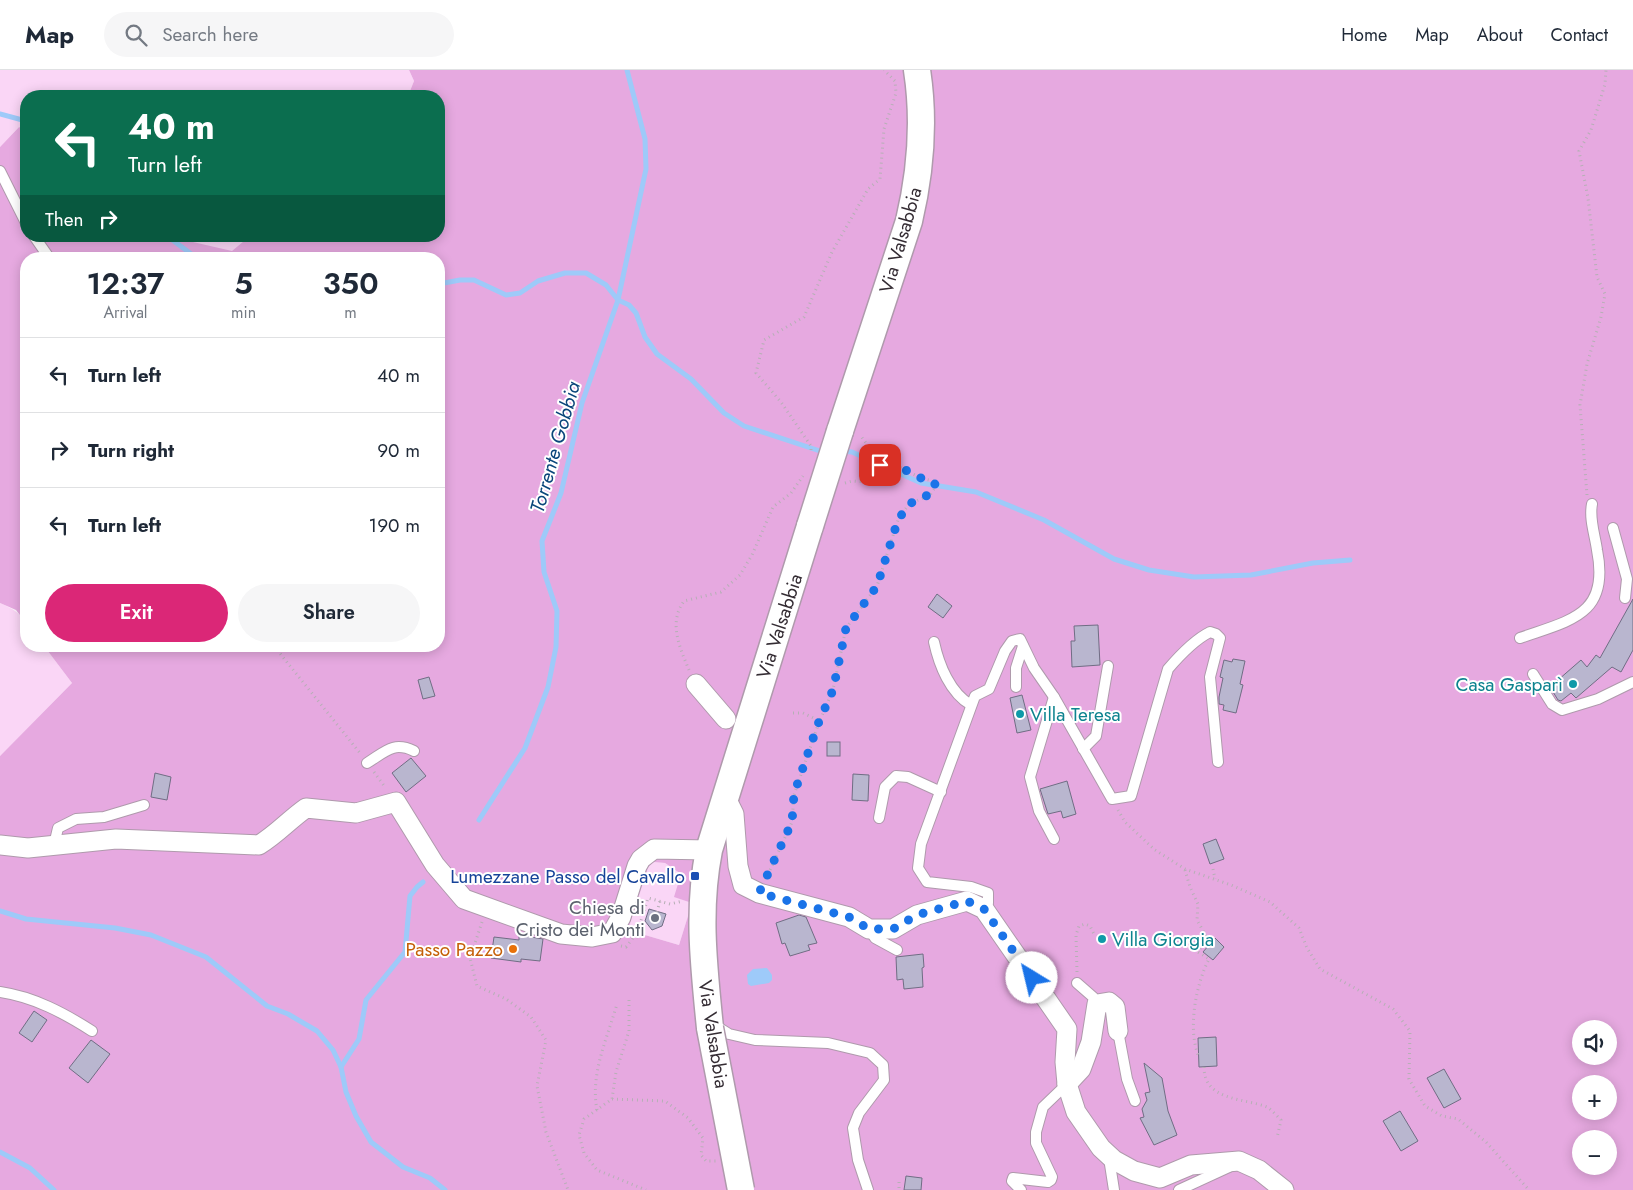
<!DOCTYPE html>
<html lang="en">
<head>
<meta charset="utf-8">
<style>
  :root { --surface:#fff; --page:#f6f6f7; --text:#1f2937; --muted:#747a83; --line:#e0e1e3; --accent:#db2777 }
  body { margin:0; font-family:Jost,sans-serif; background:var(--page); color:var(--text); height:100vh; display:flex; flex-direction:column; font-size:19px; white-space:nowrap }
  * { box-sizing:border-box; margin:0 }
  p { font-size:16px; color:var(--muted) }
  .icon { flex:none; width:28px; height:28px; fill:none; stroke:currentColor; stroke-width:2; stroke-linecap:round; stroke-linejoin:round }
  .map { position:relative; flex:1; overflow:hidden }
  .side { position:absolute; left:20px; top:182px; width:425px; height:400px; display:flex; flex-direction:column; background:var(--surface); border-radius:20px; box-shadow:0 2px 12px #0003 }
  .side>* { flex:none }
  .hud { position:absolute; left:20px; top:20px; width:425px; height:152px; border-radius:20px; box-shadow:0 2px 12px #0003; background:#0b6e4f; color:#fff; overflow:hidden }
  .tools { position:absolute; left:1572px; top:950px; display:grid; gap:10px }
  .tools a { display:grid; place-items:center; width:45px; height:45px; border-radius:50%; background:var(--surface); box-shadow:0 2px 12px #0003; font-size:25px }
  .pin { position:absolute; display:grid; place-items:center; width:42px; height:42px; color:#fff; margin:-21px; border-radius:10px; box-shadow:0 2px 8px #0006 }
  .me { position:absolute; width:55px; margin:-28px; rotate:324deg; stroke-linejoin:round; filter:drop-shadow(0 0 4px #0008) }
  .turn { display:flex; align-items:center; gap:18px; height:105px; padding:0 25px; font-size:22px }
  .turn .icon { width:65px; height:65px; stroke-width:2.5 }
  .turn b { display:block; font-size:35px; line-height:42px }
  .then { display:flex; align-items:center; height:48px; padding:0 25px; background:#0003; gap:10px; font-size:19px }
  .eta { display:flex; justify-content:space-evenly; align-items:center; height:85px; text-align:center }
  .eta b { font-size:30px; font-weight:600; line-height:35px }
  .action { display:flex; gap:10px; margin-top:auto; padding:10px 25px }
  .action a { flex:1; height:58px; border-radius:30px; background:var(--accent); color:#fff; font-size:20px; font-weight:600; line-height:58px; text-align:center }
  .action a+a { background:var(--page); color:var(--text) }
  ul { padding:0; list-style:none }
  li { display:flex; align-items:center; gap:15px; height:75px; padding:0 25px; border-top:1px solid var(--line) }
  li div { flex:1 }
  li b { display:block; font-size:19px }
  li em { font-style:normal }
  header { display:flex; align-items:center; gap:30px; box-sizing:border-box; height:70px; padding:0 25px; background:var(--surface); border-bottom:1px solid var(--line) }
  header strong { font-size:24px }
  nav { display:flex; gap:28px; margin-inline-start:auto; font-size:18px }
  .search { width:350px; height:45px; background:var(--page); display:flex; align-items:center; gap:12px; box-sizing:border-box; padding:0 18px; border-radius:28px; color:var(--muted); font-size:19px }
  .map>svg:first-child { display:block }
</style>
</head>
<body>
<header>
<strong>Map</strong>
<div class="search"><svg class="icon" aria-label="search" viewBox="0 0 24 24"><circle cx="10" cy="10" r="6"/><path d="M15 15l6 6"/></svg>Search here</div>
<nav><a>Home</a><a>Map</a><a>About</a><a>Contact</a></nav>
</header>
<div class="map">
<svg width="1633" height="1120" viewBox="0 0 1633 1120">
  <rect width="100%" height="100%" fill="#fef5fd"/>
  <!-- green -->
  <g fill="#fad6f6">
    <polygon points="0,0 409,0 414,11 408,26 26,26 26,60 19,57 0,77"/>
    <polygon points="167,166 250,166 232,182"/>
    <path d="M 0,533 C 25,544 26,550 26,576 L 44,576 L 72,613 L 0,686 Z"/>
    <polygon points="653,792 665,793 681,804 692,833 679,875 628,860 648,798"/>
  </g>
  <!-- forest -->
  <path fill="#e6a9e0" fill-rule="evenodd" d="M 409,0 L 1633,0 L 1633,1120 L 0,1120 L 0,686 L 72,613 L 44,576 L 439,576 L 439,189 L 26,189 L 26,553 L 16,540 L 0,533 L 0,77 L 19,57 L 26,60 L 26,166 L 167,166 L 232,181 L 250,166 L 439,166 L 439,26 L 408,26 L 414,11 ZM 653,792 L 665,793 L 681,804 L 674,827 L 692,833 L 679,875 L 628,860 L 648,798 ZM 1581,959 L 1609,959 L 1609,986 L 1581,986 ZM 1581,1014 L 1609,1014 L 1609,1041 L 1581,1041 ZM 1581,1069 L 1609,1069 L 1609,1096 L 1581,1096 Z"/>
  <!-- water -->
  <polygon fill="#9ecaf9" points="767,898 772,905 772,910 769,913 751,916 748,914 747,905 753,899"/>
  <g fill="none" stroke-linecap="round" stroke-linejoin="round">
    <!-- stream -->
    <g stroke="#9ecaf9" stroke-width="5">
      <polyline points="0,44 26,51"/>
      <polyline points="167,166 198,189"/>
      <polyline points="439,214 460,210 474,210 506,225 520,223 538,211 565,203 586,203 606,215 618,230 629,235 636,243 645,267 657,284 691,309 724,343 744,356 826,383"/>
      <polyline points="842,381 852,382 921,413 976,422 1044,450 1114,489 1149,500 1194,507 1251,505 1313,493 1350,490"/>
      <polyline points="479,750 525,678 548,617 556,577 557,541 544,502 542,471 561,423 582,333 618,230 646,99 645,69 627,0"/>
      <polyline points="423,812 417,817 410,826 405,882 366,930 359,969 341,997 346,1022 356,1046 371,1072 403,1097 430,1108 445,1120"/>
      <polyline points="0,841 26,849 115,858 151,865 206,887 267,936 288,944 317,961 333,980 341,997"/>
      <polyline points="0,1082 30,1098 54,1120"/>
    </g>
  </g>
  <!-- building -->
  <g fill="#b9b6cf" stroke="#706d84">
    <polygon points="937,524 952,536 943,548 928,537"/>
    <polygon points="1633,529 1633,580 1621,602 1612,597 1576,628 1571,623 1561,631 1558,630 1550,617 1581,590 1587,597 1596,585 1600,588"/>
    <polygon points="1098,555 1100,595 1072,597 1071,571 1075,571 1074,556"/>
    <polygon points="1233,589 1245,591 1240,614 1243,615 1236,643 1223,640 1224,635 1219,634 1219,627 1223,608 1220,607 1224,590 1232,592"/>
    <polygon points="429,607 435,626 423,629 418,610"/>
    <polygon points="1022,625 1031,660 1017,663 1010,628"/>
    <rect x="827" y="672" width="13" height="14"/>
    <polygon points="411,688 426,706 406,722 392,703"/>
    <polygon points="155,703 171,707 167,730 151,727"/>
    <polygon points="853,704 869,705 868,731 852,730"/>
    <polygon points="1067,711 1076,744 1063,748 1061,741 1048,744 1040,719"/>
    <polygon points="1216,769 1224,789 1210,794 1203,774"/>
    <polygon points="649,839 666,844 662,856 652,860 645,851"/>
    <polygon points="799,845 806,847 817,873 808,875 810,880 790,886 785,873 782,874 776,853"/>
    <polygon points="519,865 543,869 540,891 521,889 521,892 491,888 494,867 519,870"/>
    <polygon points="1215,868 1224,877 1213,890 1203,882"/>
    <polygon points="923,884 924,897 922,898 923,917 904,919 903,909 897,910 896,887"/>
    <polygon points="34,941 47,950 32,972 19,963"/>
    <polygon points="1216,967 1217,996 1199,997 1198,968"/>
    <polygon points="91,970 110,984 88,1013 69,998"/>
    <polygon points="1144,993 1162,1008 1168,1041 1177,1065 1154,1075 1140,1048 1144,1047 1142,1039 1147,1030 1145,1023 1150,1022"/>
    <polygon points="1444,999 1461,1029 1444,1038 1427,1008"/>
    <polygon points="1400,1041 1418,1071 1401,1081 1383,1051"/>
    <polygon points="906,1106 922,1108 921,1120 904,1120"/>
  </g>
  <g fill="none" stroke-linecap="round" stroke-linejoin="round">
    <!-- lane casing -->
    <g stroke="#af9aac" stroke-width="12">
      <g id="lane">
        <polyline points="0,101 26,153"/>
        <polyline points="34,166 50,189"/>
        <polyline points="1613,458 1627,509 1625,528"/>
        <path d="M 1520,568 C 1571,550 1610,545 1597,480 C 1595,465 1589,449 1592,434"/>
        <path d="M 934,572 C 939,595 950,623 971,635"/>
        <polyline points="1533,604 1552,634 1562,640 1598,629 1633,612"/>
        <polyline points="1016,617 1016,598 1023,576"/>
        <polyline points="1054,627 1030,707 1039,741 1054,769"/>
        <polyline points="1083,679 1096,666 1108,596"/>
        <path d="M 367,693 C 385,682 393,671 414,681"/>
        <polyline points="879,748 885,717 896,706 908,707 941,722"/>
        <polyline points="54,775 58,758 76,749 104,747 144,735"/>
        <path d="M 984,839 L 988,833 L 988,823 L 971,817 L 927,812 L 918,798 L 921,774 L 975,626 L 989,619 L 1005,581 L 1012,571 L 1020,569 L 1034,598 L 1054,627 L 1112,729 L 1131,726 L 1168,599 C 1180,585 1194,570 1210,562 L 1216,564 L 1220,568 L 1210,607 L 1218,692"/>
        <polyline points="869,859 875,868 897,880"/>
        <polyline points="1077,913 1093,927 1097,934"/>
        <path d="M 0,922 C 34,927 64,943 92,961"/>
        <polyline points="713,954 729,964 755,970 828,973 870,983 883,995 884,1010 859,1043 853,1058 858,1090 868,1120"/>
        <polyline points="1118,961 1127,1009 1135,1031"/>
        <polyline points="1109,1088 1114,1120"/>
        <polyline points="1021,1120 1012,1111 1013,1108 1048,1112 1051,1110 1052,1107 1036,1073 1036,1062 1043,1037 1067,1014"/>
        <polyline points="1179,1120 1229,1097"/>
      </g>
    </g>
    <!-- street casing -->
    <g stroke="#af9aac" stroke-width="21">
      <g id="street">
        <polyline points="696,614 726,649"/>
        <polyline points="725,726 734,744 738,796 743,815 759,823 849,847 869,859 893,859 917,845 967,831 984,839 1067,959 1065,992 1067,1014 1076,1042 1101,1078 1114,1090 1134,1101 1160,1108 1191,1095 1239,1091 1259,1100 1284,1120"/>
        <path d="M 0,775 L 28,778 L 116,769 L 259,775 C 277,764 289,750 306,738 L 356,743 L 396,732 L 435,795 L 464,829 L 561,864 L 592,867 L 612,863 L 621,847 L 637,796 L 641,789 L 654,779 L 709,780"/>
        <polyline points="1067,1014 1081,999 1091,972 1097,934 1109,932 1115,937 1118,961"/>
      </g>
    </g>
    <!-- secondary casing -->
    <g stroke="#af9aac" stroke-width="29">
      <g id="secondary">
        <path d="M 840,361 L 909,151 C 921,100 925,52 917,0"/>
        <path d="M 710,958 C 704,897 697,841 709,780 L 810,456"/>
      </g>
    </g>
    <!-- path -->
    <g stroke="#b7afb6" stroke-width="3" stroke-dasharray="1 4" stroke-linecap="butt">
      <polyline points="811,380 811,376 781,332 756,303 764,270 804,247 832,182 868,119 880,109 884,59 896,23 895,11 884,0"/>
      <polyline points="845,413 852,411 867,412 872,408 884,389"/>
      <polyline points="1587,425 1580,335 1587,294 1601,247 1605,224 1597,207 1588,128 1579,81 1591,60 1605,14 1606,0"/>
      <polyline points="274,576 360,683"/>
      <path d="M 689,600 C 680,578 668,553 684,531 L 721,522 L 740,505 L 752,485 L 773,437 L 791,423 L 803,406"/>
      <polyline points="793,643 803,643 820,651"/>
      <polyline points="374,702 385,717"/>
      <polyline points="1118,740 1125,752 1155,780 1185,799 1231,815 1270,832 1299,858 1307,878 1320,899 1393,939 1410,961 1409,1009 1425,1036 1442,1046 1458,1049 1486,1072 1529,1120"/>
      <polyline points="1213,799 1215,809"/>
      <path d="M 1185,800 L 1190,817 L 1198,834 L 1197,850 L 1207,868 L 1198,882 L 1209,889 C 1196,914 1187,960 1199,987"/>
      <polyline points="766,809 792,752 794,725 818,655 833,620 846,558 877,516 898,450 909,434 930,425 936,416 933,411 921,408 875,385 860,365"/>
      <polyline points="657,842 660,831"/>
      <polyline points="482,852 470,888 477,916 506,929 531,947 546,970 537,1016 546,1062 568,1120"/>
      <polyline points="621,876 626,877 633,868 640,866 639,857 648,828 670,834 683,831"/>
      <polyline points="1077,902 1076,865 1079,856 1085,854 1090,856 1094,864"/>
      <polyline points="629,930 629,961 616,1002 612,1029 584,1049 579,1065 584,1083 597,1100 646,1120"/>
      <path d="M 1204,997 C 1204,1031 1244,1028 1267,1037 C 1272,1040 1277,1046 1281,1050 L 1277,1068"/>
      <polyline points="612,1029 665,1031 688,1048 703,1068 701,1085 706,1091 716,1091"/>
      <path d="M 597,1040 C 590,1004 607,969 617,934"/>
      <polyline points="899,1112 899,1120"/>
    </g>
    <!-- lane -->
    <use href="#lane" stroke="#fff" stroke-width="10"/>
    <!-- street -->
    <use href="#street" stroke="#fff" stroke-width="19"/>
    <!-- secondary -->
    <use href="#secondary" stroke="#fff" stroke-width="26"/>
    <!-- secondary-bridge casing -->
    <g stroke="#af9aac" stroke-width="29" stroke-linecap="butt">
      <g id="secondary-bridge">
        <polyline points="810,456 840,361"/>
        <polyline points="710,958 741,1120"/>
      </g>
    </g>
    <!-- secondary-bridge -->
    <use href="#secondary-bridge" stroke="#fff" stroke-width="26"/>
  </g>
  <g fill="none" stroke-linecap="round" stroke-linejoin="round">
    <!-- route -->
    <polyline stroke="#1a73e8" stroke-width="9" stroke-dasharray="0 16.2" points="880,395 884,389 921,408 933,411 936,416 930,424 909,434 898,450 877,516 846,558 833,620 818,654 794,724 792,752 759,823 849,847 869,859 893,859 917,845 967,831 984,839 1032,908"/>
  </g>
  <!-- markers -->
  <g fill="#0f9aa8" stroke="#fff" stroke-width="2">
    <circle cx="1573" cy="614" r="5"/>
    <circle cx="1020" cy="644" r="5"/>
    <circle cx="1102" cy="869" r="5"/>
  </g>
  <rect fill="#1a4fb4" stroke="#fff" stroke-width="2" x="690" y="801" width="10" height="10" rx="2.5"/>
  <circle fill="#6b7280" stroke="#fff" stroke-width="2" cx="655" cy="848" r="5"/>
  <circle fill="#e8710a" stroke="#fff" stroke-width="2" cx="513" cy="879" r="5"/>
  <g text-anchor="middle" stroke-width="4" stroke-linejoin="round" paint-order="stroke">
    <!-- street labels -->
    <g font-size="19" fill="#342c33" stroke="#fff">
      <text transform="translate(900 170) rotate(-74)" y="7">Via Valsabbia</text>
      <text transform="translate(779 556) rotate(-72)" y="7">Via Valsabbia</text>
      <text transform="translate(714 964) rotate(81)" y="7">Via Valsabbia</text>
    </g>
    <!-- culture labels -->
    <g font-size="19" fill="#0d838f" stroke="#fff" text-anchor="start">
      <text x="1563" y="621" text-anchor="end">Casa Gasparì</text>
      <text x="1030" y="651">Villa Teresa</text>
      <text x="1112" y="876">Villa Giorgia</text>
    </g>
    <!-- transit labels -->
    <g font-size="19" fill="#164399" stroke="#fff" text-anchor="end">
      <text x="685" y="813">Lumezzane Passo del Cavallo</text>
    </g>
    <!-- worship labels -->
    <g font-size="19" fill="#5b616d" stroke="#fff" text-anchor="end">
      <text x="645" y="844">Chiesa di<tspan x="645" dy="22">Cristo dei Monti</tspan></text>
    </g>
    <!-- food labels -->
    <g font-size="19" fill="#c56008" stroke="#fff" text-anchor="end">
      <text x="503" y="886">Passo Pazzo</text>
    </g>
    <!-- water labels -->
    <g font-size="20" font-style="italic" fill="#0b467b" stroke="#fff">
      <text transform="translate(555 377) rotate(-74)" y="7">Torrente Gobbia</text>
    </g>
  </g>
</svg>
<div class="tools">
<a><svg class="icon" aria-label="sound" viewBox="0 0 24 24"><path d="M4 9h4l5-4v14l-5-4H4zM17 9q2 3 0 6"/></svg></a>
<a>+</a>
<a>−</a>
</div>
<div class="pin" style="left:880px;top:395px;background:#d93025"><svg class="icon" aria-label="arrive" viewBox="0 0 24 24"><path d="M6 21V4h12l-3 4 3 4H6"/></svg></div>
<svg class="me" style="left:1032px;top:908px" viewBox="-20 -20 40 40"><circle r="19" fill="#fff"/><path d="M0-13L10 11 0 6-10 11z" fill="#1a73e8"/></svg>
<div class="hud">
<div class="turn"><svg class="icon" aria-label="left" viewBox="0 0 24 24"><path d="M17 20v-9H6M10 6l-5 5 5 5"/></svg><div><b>40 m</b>Turn left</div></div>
<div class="then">Then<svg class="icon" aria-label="right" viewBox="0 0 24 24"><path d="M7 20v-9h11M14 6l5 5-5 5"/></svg></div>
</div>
<section class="side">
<div class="eta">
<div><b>12:37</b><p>Arrival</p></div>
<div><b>5</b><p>min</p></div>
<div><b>350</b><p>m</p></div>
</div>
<ul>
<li><svg class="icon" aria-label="left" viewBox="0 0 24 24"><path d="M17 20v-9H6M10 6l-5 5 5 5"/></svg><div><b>Turn left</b></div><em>40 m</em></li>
<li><svg class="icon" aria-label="right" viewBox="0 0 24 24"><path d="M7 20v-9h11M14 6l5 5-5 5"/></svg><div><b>Turn right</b></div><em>90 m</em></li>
<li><svg class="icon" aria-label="left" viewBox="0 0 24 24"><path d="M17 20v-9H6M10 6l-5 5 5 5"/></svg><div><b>Turn left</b></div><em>190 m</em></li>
</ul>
<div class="action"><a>Exit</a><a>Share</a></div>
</section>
</div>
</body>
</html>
